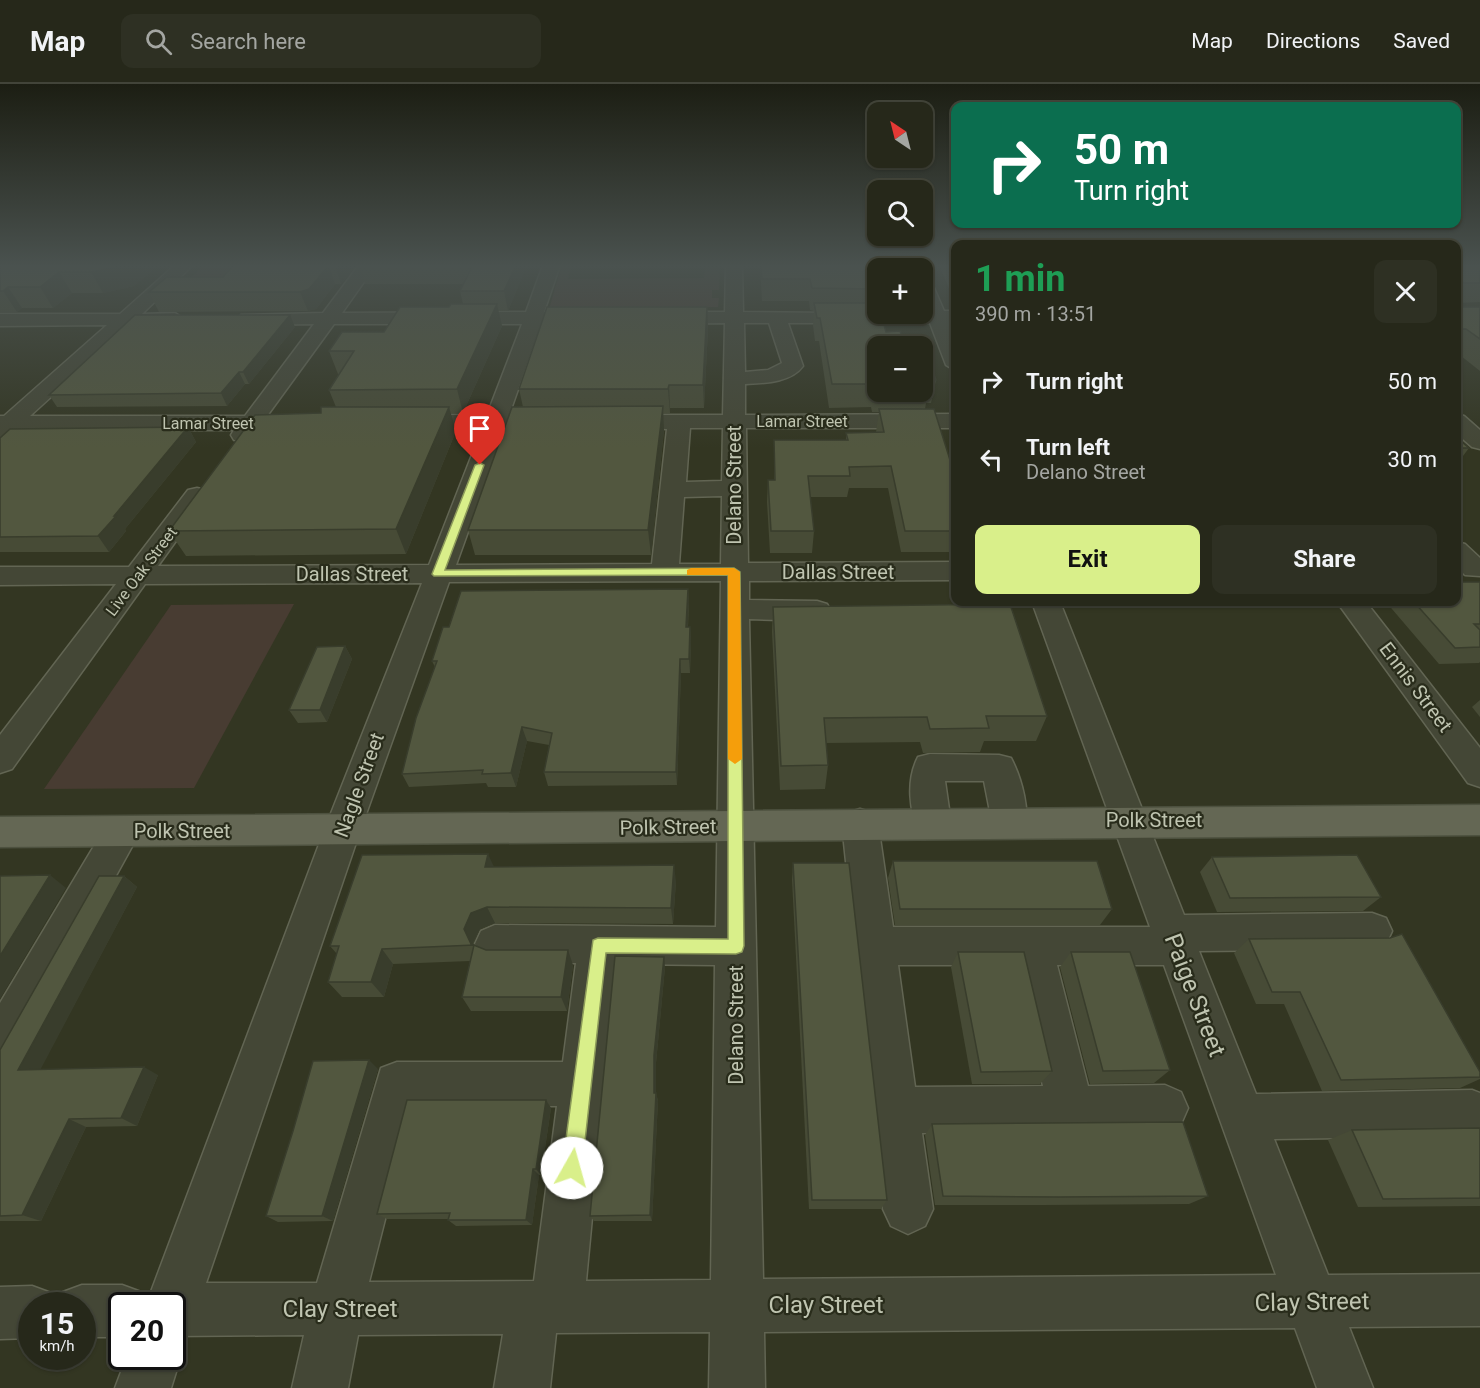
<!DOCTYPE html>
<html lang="en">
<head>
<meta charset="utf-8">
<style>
  :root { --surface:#26281a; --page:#2e3023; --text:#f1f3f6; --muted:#a4a6a2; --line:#424439; --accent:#d9ef8a }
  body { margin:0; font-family:Roboto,sans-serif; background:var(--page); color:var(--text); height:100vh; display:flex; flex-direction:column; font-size:22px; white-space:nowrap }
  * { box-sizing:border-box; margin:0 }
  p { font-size:20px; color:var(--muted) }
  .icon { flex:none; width:33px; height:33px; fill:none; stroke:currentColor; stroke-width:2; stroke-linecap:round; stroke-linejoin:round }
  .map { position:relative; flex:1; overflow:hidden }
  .panel { position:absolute; left:951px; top:156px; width:510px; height:366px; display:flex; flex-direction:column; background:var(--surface); border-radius:12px; box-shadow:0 2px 4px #0004,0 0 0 2px var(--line) }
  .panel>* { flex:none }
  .guide { position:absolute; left:951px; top:18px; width:510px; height:126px; border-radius:12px; box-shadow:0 2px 4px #0004,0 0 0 2px var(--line); background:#0b6e4f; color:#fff; overflow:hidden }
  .needle { width:39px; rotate:325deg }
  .buttons { position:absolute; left:867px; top:18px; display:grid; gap:12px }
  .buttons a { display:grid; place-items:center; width:66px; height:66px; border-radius:12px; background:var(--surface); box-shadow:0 2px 4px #0004,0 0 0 2px var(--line); font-size:30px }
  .speed { position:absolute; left:18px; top:1208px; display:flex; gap:12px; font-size:30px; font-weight:700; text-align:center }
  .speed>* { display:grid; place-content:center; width:78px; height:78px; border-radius:50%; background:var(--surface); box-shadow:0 2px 4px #0004,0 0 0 2px var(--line); line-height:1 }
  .speed small { font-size:15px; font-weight:400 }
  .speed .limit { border:3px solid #111; border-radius:9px; background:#fff; color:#111 }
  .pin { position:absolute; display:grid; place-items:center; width:51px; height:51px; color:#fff; margin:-62px -26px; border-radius:50% 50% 50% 0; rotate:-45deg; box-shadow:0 0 6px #0007 }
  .pin .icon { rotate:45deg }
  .me { position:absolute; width:66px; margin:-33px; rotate:7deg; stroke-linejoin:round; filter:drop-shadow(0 0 4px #0008) }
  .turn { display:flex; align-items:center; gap:21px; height:126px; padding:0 24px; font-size:27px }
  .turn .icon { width:78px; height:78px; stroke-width:2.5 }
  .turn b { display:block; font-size:42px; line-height:51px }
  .round { display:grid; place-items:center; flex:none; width:63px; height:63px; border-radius:12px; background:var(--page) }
  .head { display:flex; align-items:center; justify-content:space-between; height:102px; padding:0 24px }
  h1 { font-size:36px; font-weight:700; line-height:45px; color:#1e9e55 }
  .primary-button { display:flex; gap:12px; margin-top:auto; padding:12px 24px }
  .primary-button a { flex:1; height:69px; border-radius:12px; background:var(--accent); color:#111; font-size:24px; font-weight:700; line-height:69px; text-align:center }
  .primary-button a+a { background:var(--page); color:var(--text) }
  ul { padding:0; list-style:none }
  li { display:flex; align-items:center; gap:18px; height:78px; padding:0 24px }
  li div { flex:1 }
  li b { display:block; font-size:22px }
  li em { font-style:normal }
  header { display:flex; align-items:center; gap:36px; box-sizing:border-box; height:84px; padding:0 30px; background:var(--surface); border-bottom:2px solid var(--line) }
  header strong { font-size:28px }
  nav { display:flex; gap:33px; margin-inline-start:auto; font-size:21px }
  .search { width:420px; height:54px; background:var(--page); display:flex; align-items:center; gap:15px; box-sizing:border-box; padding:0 21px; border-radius:12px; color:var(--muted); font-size:22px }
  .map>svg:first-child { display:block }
</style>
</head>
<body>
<header>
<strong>Map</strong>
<div class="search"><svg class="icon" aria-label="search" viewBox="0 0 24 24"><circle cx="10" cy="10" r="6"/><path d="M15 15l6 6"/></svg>Search here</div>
<nav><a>Map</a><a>Directions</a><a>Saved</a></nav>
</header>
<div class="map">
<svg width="1480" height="1304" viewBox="0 0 1480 1304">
  <rect width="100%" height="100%" fill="#333622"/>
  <!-- green -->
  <g fill="#483c32">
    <polygon points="204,181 261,181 172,212"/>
    <polygon points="562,181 572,181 568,195 704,194 705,184 720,184 719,206 712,206 712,214 719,214 718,223 549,225"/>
    <polygon points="294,520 194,704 44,705 171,521"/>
  </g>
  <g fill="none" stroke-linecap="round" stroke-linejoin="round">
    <!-- minor casing -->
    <g stroke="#626553" stroke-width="3">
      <g id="minor">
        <path d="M 175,181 L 193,181 L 142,230 L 175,229 L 184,235 L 182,239 L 130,241 L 30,332 L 245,332 L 314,240 L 248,241 L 239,235 L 241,231 L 323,229 L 359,181 L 376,181 L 342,229 L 526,228 L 543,181 L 560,181 L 544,228 L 560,230 L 562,234 L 560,238 L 541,240 L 509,331 L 525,333 L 528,338 L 525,343 L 505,345 L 456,481 L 652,480 L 667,345 L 612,343 L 609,338 L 612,333 L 620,331 L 723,331 L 725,239 L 662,240 L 653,234 L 662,228 L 725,228 L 726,181 L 742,181 L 743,228 L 922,230 L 926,228 L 922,218 L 922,189 L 928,190 L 944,227 L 956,227 L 956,239 L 949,239 L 956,255 L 956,287 L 946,281 L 930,239 L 788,239 L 803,282 C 791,299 763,299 745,300 L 745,331 L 956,330 L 956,344 L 746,344 L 748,479 L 956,478 L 956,496 L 749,497 L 749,516 L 817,517 L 827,520 L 831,527 L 827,534 L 817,537 L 749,535 L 763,1195 L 1276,1191 L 1164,881 L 1057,881 L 1088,1002 L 1165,1001 L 1181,1008 L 1188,1024 L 1181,1040 L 1165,1047 L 922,1049 L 933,1125 L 925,1142 L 908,1150 L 891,1142 L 883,1125 L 842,740 L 847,729 L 860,725 L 873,729 L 878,740 L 893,843 L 1150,843 L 1032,518 L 1060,518 L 1184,831 L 1372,829 L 1386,834 L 1392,847 L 1386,860 L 1372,865 L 1199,867 L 1256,1010 L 1472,1006 L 1480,1009 L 1480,1049 L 1472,1052 L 1274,1055 L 1328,1191 L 1480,1190 L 1480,1242 L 1349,1243 L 1373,1304 L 1317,1304 L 1295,1244 L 764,1248 L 765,1304 L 709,1304 L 710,1248 L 556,1249 L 550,1304 L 494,1304 L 503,1250 L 358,1251 L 348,1304 L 292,1304 L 304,1251 L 172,1252 L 172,1221 L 146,1221 L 324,747 L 422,499 L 145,500 L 12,685 L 0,689 L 0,651 L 116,500 L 0,501 L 0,483 L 129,483 L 188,406 L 197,404 L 206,406 L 209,411 L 158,482 L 429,481 L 482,345 L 410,345 L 402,343 L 399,338 L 402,333 L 410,331 L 487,331 L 522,240 L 334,240 L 267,332 L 303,334 L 306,339 L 303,344 L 257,346 L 250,356 L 234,356 L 231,351 L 234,346 L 16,346 L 9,352 L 0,354 L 0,332 L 4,332 L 107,241 L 0,242 L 0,230 L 120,230 ZM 744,239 L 769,239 L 782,279 L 768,286 L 745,288 ZM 690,344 L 723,344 L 722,397 L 686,398 ZM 722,412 L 721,480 L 679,480 L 684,413 ZM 721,497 L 716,843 L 495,841 L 481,847 L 475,860 L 481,873 L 495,879 L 576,879 L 563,978 L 397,978 L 381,984 L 317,1199 L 206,1199 L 360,747 L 449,498 ZM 616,880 L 715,881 L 711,1196 L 586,1197 ZM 898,881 L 1016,881 L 1043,1002 L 915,1003 ZM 414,1022 L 557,1022 L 534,1197 L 369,1198 Z"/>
        <polygon points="1456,330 1464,332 1480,346 1480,365 1472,363 1456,349"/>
        <polygon points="1456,458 1465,460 1480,474 1480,492 1465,491 1456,482"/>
        <polygon points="1337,518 1366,518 1480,664 1480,703 1468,699"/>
        <path d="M 930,670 L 999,671 L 1011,674 C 1021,693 1032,730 1023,749 L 1010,753 L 997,749 L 992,738 L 984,697 L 945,697 L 951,739 L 946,750 L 933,754 L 920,750 C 909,727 906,696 918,673 Z"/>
        <polygon points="122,733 135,737 140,748 15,975 0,982 0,919 109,737"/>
        <polygon points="82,1201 122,1201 141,1208 146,1221 122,1221 122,1253 82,1253 82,1221 58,1221 63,1208"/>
        <polygon points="32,1202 51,1209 55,1221 32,1221 32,1254 0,1255 0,1203"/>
        <polygon points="173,1253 181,1272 171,1304 115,1304 127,1272 172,1272"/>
      </g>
    </g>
    <!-- major casing -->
    <g stroke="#4d513f" stroke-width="3">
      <polygon id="major" points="1480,721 1480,751 0,763 0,733"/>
    </g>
    <!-- minor -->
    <use href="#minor" fill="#444736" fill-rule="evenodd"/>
    <!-- major -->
    <use href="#major" fill="#646754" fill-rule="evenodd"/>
    <!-- tram -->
    <polyline stroke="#6a6e58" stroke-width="1.5" points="1456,222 1480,231"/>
  </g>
  <!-- wall -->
  <g fill="#474b36">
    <polygon points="0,181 158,181 134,202 103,209 72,209 53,224 22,224 17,228 0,228"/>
    <polygon points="234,181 356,181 341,200 335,200 316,225 308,227 159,228 149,208 223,193"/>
    <polygon points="359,181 527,181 508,227 498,227 502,242 463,329 450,329 456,347 406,470 186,472 169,447 321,329 336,323 329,306 339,290 338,290 329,267 384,248 449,223 463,220 460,207 464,200 365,200"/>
    <polygon points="760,181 897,181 878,184 878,217 873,217 872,219 878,262 878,308 922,308 922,268 936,296 931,319 926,319 925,325 956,395 956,468 901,468 888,404 849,404 847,413 810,413 814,447 812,469 770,469 767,418 768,396 774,396 774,356 846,356 846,349 876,348 879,328 872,328 871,323 829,324 819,257 815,257 813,241 814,227 810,226 809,217 762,217"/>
    <polygon points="939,181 956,181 956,221"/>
    <polygon points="1456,181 1480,181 1480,218 1456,219"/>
    <polygon points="707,223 708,245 704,324 670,324 670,329 663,329 664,346 651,471 475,471 468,446 523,323 519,305"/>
    <polygon points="1456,223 1480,223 1480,287 1456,268"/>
    <polygon points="295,243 249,300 245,300 227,322 57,323 49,311"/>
    <polygon points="188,343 196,358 125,445 126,447 109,468 0,468 0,354"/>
    <polygon points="1456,353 1469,364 1460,376 1456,376"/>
    <polygon points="1480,498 1480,578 1479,579 1439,580 1386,518 1456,518"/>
    <polygon points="688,505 689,519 688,543 690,543 691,557 690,589 681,589 677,701 548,702 544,688 549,661 527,657 516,703 488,703 486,699 409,703 402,690 435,583 432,577 449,543"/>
    <polygon points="773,523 1047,632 1036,657 984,657 980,668 923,669 920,658 826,659 828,681 825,705 780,706 772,548"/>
    <polygon points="345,562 352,575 327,638 298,639 289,626"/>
    <polygon points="1480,616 1480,633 1472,623"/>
    <polygon points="1212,773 1381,813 1363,827 1217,828 1200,788"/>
    <polygon points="893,777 1112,825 1100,841 895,841 888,794"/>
    <polygon points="793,779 887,1116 881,1125 809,1125 792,796"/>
    <polygon points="494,783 676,797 673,840 495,839 480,845 473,860 486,866 573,881 567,927 471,927 462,913 470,877 393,880 384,913 342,913 328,898 337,870 330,862"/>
    <polygon points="124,792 137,803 40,985 158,991 137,1042 86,1043 41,1137 0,1137 0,966"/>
    <polygon points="1390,854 1480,988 1480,995 1460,1004 1322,1007 1284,920 1256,920 1234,869 1249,855"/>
    <polygon points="958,868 1052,987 1040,1000 972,1000 951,883"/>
    <polygon points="1071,868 1170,986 1154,999 1090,1000 1060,883"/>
    <polygon points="665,883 656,979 656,1009 658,1017 652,1137 594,1137 590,1132"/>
    <polygon points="378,985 333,1137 278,1138 266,1132 293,1047"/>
    <polygon points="546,1016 551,1024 541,1091 539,1091 532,1141 456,1142 448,1136 449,1135 387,1135 377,1130"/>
    <polygon points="932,1040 1208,1112 1189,1120 1045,1121 935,1121 925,1051"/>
    <polygon points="1480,1044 1480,1122 1358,1123 1328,1056 1352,1046"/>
  </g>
  <!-- shaded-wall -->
  <g fill="#393d2c">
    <polygon points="124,181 158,181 134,202 103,209 91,188"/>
    <polygon points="329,181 335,200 316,225 308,227 300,208"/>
    <polygon points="335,181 356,181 341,200"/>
    <polygon points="516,181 527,181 508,227 504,207"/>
    <polygon points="59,188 72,209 53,224 40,203"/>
    <polygon points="8,203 22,224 17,228 3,207"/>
    <polygon points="497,220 502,242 463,329 457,305"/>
    <polygon points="707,223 708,245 704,324 703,301"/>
    <polygon points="290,231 295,243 249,300 243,288"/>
    <polygon points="239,288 245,300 227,322 221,309"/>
    <polygon points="669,301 670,324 670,329 668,305"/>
    <polygon points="663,322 664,346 651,471 648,446"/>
    <polygon points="449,323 456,347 406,470 396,445"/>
    <polygon points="188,343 196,358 125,445 126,447 109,468 98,452 114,432"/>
    <polygon points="688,505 689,519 687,557 686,543"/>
    <polygon points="690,543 691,557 690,589 689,575"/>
    <polygon points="345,562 352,575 327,638 320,626"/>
    <polygon points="680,575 681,589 677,701 676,688"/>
    <polygon points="522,643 527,657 516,703 511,689"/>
    <polygon points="488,770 496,787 485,783"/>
    <polygon points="674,781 676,797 673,840 671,824"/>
    <polygon points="50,791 66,804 0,915 0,872"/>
    <polygon points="124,792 137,803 36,994 18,986"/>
    <polygon points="487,823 495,839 480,845 472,861 464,845 471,829"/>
    <polygon points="382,865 393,880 384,913 371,898"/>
    <polygon points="568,866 573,881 567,927 561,913"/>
    <polygon points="664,873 665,883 656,979 656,1011 656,1009 658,1017 652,1137 650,1131 654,971"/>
    <polygon points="369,976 378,985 333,1137 322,1132"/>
    <polygon points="144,983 158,991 137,1042 121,1034"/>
    <polygon points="546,1016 551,1024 541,1091 536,1085"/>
    <polygon points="69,1035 86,1043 41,1137 22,1131"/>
    <polygon points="533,1085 539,1091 532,1141 526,1136"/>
  </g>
  <!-- building -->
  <g fill="#52573f" stroke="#393d2c" stroke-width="1.5">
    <polygon points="0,181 124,181 91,188 59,188 40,203 8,203 3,207 0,207"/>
    <polygon points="234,181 335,181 329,181 309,205 300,208 149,208 167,193 223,193"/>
    <polygon points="473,181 516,181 504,207 460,207"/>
    <polygon points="761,181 897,181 899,184 878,184 878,195 871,195 874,205 812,204 810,195 762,195"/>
    <polygon points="950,181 956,181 956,194"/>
    <polygon points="1456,181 1480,181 1480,199 1464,199 1456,194"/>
    <polygon points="814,219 878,219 878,230 881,230 886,248 900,247 905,262 878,262 878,304 875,304 874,300 832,300 820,234 817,234"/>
    <polygon points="451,220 497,220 457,305 329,306 354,267 329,267 342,248 384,248 400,223 449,223"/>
    <polygon points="547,223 707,223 703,301 669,301 668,305 519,305"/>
    <polygon points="1456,223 1480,223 1480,255 1466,245 1456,245"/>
    <polygon points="135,231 290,231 243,288 239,288 221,309 49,311"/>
    <polygon points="922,268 926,268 936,296 927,296 929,304 922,304"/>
    <polygon points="663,322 648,446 468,446 512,323"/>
    <polygon points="321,323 449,323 396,445 169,447 255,331 321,329"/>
    <polygon points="879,325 934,325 956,395 956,447 905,447 891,382 849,383 850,392 808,392 814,447 771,447 768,396 775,396 774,356 848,356 846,349 884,348"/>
    <polygon points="188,343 114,432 116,432 98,452 0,453 0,354 10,345"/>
    <polygon points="1456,353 1469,364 1456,364"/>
    <polygon points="1456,498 1480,498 1480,540 1474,540 1480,546 1480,563 1455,564 1414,518 1456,518"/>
    <polygon points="688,505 686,543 690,543 689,575 680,575 676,688 544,688 552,649 522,643 511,689 482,690 483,686 402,690 416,634 437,577 432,577 443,543 449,543 461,507"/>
    <polygon points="1010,520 1047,632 986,632 989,644 930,645 927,633 824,634 828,681 781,682 773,523"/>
    <polygon points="345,562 320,626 289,626 317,563"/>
    <polygon points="488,770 485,783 674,781 671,824 487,823 471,829 464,845 471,860 486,866 568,866 561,913 462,913 474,861 382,865 371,898 328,898 339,862 330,862 362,771"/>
    <polygon points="1357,771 1381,813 1230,814 1212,773"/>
    <polygon points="893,777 1097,777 1112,825 900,825"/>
    <polygon points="793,779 849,779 887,1116 812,1116"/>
    <polygon points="50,791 0,872 0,792"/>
    <polygon points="99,792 124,792 18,986 144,983 121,1034 69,1035 22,1131 0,1132 0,966"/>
    <polygon points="1402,850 1480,988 1480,993 1341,996 1300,908 1272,908 1249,855 1390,854"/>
    <polygon points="958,868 1024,868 1052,987 981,988"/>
    <polygon points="1071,868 1130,868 1170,986 1103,987"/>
    <polygon points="615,872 664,873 654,971 654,1009 656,1009 650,1131 590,1132"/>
    <polygon points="369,976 322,1132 266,1132 293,1047 313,977"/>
    <polygon points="407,1016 546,1016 536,1085 533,1085 526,1136 448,1136 450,1129 377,1130"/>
    <polygon points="1183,1038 1208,1112 1058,1113 943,1112 932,1040"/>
    <polygon points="1480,1044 1480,1114 1383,1115 1352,1046"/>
  </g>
  <!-- sky -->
  <linearGradient id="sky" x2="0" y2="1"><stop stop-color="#1c1e13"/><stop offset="0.5" stop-color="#4a524f"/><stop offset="1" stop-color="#4a524f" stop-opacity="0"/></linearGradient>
  <rect width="1480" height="364" fill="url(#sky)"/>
  <!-- route -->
  <polygon fill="#d9ef8a" stroke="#8d9b5a" stroke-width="1.5" points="480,379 484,381 445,486 734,484 740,488 744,862 742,868 736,870 606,869 582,1084 579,1091 572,1093 565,1091 562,1084 593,856 598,854 728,855 728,491 434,492 432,490 475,381"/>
  <!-- slow -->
  <polygon fill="#f59e0b" points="691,484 734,484 740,488 742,675 735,680 728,675 728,491 687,491 687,486"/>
  <g text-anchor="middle" stroke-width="4.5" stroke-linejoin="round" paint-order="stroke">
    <!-- far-street labels -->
    <g font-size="16" fill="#bfc4b0" stroke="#292c1b">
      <text x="802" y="343">Lamar Street</text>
      <text x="208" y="345">Lamar Street</text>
      <text transform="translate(141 487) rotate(-53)" y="6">Live Oak Street</text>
    </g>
    <!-- street labels -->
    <g font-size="20" fill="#bfc4b0" stroke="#292c1b">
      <text transform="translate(734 401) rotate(-90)" y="7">Delano Street</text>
      <text x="838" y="495">Dallas Street</text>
      <text x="352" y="497">Dallas Street</text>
      <text transform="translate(1416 603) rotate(53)" y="7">Ennis Street</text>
      <text transform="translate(359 701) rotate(-70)" y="7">Nagle Street</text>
      <text x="1154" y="743">Polk Street</text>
      <text transform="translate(668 743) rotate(-1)" y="7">Polk Street</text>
      <text x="182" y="754">Polk Street</text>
      <text transform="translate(736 941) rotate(-90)" y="7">Delano Street</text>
    </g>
    <!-- near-street labels -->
    <g font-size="24" fill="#bfc4b0" stroke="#292c1b">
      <text transform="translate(1195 911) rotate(69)" y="8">Paige Street</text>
      <text transform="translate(1312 1218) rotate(-1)" y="8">Clay Street</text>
      <text x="826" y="1229">Clay Street</text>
      <text x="340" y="1233">Clay Street</text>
    </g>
  </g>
</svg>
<div class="buttons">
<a><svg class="needle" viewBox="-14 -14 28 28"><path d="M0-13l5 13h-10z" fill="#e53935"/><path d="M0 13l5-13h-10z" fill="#a4a6a2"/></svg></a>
<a><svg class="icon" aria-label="search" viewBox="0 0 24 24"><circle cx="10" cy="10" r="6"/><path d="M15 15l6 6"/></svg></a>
<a>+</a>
<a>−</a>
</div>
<div class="speed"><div>15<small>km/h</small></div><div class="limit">20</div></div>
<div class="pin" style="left:480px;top:381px;background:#d93025"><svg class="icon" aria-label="arrive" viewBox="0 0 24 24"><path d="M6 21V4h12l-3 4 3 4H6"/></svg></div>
<svg class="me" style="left:572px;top:1084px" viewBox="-20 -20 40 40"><circle r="19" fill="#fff"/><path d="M0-13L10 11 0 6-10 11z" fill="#d9ef8a"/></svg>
<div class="guide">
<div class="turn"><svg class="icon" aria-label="right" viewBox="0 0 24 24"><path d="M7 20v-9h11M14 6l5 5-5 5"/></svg><div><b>50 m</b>Turn right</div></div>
</div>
<section class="panel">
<div class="head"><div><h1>1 min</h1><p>390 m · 13:51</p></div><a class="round"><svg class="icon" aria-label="close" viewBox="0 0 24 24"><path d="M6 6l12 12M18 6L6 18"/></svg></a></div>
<ul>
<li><svg class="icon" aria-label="right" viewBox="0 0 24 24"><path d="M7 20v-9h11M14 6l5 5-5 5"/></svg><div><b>Turn right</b></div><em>50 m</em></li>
<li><svg class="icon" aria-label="left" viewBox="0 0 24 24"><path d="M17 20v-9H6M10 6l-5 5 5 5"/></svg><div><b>Turn left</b><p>Delano Street</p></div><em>30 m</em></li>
</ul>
<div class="primary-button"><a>Exit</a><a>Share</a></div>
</section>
</div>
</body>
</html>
